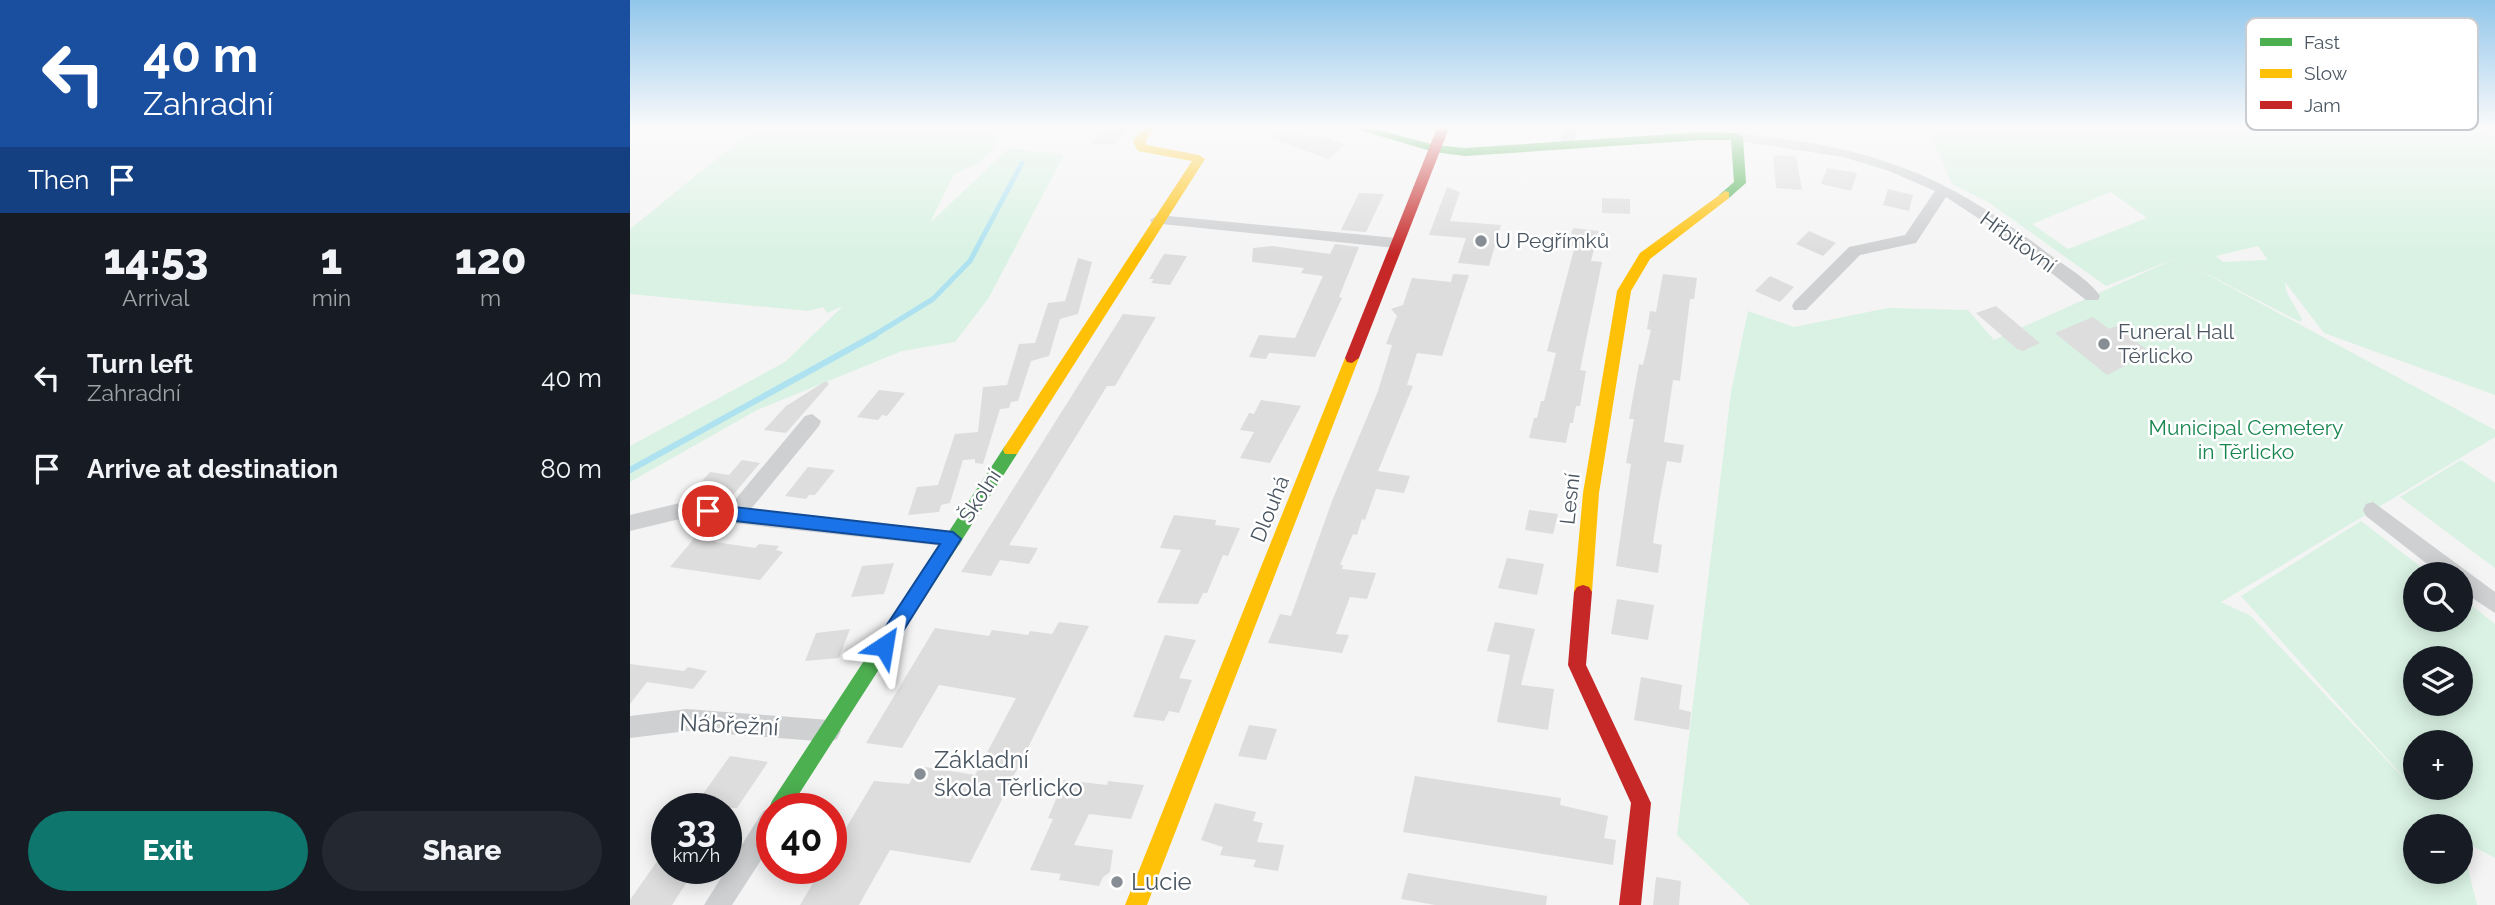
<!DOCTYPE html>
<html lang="en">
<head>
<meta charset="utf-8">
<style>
  :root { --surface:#171b24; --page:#242831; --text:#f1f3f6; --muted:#9ea1a6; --accent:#0f766e }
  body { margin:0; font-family:Raleway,sans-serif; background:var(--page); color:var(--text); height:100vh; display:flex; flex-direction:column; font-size:26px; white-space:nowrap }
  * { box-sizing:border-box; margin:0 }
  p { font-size:23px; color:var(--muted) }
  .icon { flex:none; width:38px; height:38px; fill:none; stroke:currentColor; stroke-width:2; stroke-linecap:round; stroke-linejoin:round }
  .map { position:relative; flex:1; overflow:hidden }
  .side { display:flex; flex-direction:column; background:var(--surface); width:630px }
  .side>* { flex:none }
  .guide { background:#1a4fa0; color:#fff; overflow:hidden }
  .tools { position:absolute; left:1773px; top:562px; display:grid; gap:14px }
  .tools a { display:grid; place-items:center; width:70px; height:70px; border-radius:50%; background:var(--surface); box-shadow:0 4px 18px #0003; font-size:35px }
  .speed { position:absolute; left:21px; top:793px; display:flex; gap:14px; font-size:35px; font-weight:700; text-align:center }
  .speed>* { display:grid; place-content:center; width:91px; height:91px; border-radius:50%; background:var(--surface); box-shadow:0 4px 18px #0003; line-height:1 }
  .speed small { font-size:18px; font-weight:400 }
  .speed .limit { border:10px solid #d22; background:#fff; color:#111 }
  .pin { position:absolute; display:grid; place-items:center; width:60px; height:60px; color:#fff; margin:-30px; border:4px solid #fff; border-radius:50%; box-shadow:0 2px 7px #0007 }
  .me { position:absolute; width:77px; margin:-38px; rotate:33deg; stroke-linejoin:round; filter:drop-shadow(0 0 5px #0008) }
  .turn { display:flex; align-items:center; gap:24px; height:147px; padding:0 28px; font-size:32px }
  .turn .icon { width:91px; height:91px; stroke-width:2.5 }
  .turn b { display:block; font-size:49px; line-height:60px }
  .then { display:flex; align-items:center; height:66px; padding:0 28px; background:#0003; gap:14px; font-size:26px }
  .eta { display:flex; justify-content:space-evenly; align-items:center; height:119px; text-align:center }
  .eta b { font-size:42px; font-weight:800; line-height:49px }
  .button { display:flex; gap:14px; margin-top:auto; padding:14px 28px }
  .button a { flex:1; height:80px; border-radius:42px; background:var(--accent); color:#fff; font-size:28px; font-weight:800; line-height:80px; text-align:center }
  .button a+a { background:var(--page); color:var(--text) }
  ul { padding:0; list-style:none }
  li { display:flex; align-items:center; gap:21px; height:91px; padding:0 28px }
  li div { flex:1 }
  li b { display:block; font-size:26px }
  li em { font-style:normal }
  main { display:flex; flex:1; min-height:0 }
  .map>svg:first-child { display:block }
</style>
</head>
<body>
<main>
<section class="side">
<div class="guide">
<div class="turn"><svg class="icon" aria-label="left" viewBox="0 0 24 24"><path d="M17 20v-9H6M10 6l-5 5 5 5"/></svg><div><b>40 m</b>Zahradní</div></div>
<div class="then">Then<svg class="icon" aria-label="arrive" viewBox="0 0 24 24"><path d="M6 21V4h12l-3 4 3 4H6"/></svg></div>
</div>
<div class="eta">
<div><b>14:53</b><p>Arrival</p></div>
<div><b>1</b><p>min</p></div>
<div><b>120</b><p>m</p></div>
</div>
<ul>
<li><svg class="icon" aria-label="left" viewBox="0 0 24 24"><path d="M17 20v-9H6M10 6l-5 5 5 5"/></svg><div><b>Turn left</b><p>Zahradní</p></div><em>40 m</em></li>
<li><svg class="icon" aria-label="arrive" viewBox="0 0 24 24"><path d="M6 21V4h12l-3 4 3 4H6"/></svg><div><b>Arrive at destination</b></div><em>80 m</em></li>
</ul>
<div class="button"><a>Exit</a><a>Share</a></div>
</section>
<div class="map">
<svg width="1865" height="905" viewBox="0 0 1865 905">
  <rect width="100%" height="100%" fill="#f4f4f4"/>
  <!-- green -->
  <g fill="#d9f2e3" fill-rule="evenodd">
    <polygon points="125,128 370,128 363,149 351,162 324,174 300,223 379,148 434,155 358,299 325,342 272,351 127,410 0,482 0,446 155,362 213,306 197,313 193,307 178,311 0,294 0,229"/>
    <path d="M 1298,128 L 1865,128 L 1865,395 L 1694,333 L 1655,282 L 1656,291 L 1672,319 L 1670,322 L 1554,262 L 1865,430 L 1865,437 L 1591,602 L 1621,616 L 1794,800 L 1611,596 L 1731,521 L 1800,574 L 1785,574 L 1785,620 L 1830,620 L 1831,597 L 1865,624 L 1865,858 L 1831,840 L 1847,905 L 1120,905 L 1047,835 L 1101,392 L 1118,311 L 1164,327 L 1258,308 L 1338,310 L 1364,340 L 1547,258 L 1476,286 L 1358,202 L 1322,184 ZM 1481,192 L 1517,218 L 1438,249 L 1402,224 ZM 1628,246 L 1638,260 L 1593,262 L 1586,256 ZM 1785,658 L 1830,658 L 1830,704 L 1785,704 ZM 1785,742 L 1830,742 L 1830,788 L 1785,788 ZM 1785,826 L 1830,826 L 1830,872 L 1785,872 Z"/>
    <polygon points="1831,460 1865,483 1865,568 1770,497"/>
  </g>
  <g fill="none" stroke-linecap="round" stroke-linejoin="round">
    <!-- stream-far1 -->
    <polyline stroke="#aee2f0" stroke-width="5" points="243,336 303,299 340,261 392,163"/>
    <!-- stream -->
    <polyline stroke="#aee2f0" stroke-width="6" points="0,470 245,335"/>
  </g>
  <!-- building -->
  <g fill="#ddddde">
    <polygon points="475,128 499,128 485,145 462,143"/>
    <polygon points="641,132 694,137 715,145 698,159 640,138"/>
    <polygon points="1143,155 1166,156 1172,190 1146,188"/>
    <polygon points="1197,168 1227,173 1221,191 1191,184"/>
    <polygon points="817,187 830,192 820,221 871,225 859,266 828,263 836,238 799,235"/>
    <polygon points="1258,189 1283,195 1279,211 1253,205"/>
    <polygon points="729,193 754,194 736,232 711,230"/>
    <polygon points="972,198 1000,199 1000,214 972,213"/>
    <polygon points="943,228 969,231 961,261 972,262 950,370 956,371 950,406 946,406 943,423 940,423 936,443 899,438 904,418 907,418 911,401 914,401 926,353 917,351 945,246 938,246"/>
    <polygon points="1179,231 1206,243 1193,256 1166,244"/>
    <polygon points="705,244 729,247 709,297 712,298 685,357 639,353 636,359 619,357 629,335 665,338 693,276 671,273 674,268 622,262 623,248 642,246 700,254"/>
    <polygon points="534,254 557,256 540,285 521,283 524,279 519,279"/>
    <polygon points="448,258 462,262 448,314 430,319 419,356 401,361 388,401 381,402 379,408 370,409 353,464 345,463 345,459 333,460 320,503 311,505 309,512 278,515 287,487 308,485 325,434 348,432 353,387 377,385 389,344 405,343 418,303 435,301"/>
    <polygon points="823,274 839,275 812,356 787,353 777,385 783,386 748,471 780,476 774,493 746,489 735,520 732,519 727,535 723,534 710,565 713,565 712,569 746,573 737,599 720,597 706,634 719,635 712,653 638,643 650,614 661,616 702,501 748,391 762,345 756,344 767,316 761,309 773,305 782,278 821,282"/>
    <polygon points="1033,274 1067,278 1064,299 1060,299 1050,381 1043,380 1034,442 1054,445 1051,463 1037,461 1029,503 1023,543 1032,545 1028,573 986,566 1001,464 996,463 1004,419 999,419 1009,364 1013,365 1021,330 1017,329 1020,311 1026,312"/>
    <polygon points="1140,276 1164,287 1150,302 1125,291"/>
    <polygon points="1366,306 1410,343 1393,351 1387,349 1346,313"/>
    <polygon points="493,314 526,317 485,386 477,386 379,545 408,548 399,564 370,560 361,576 331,572"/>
    <polygon points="1463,317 1479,329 1486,326 1521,353 1477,375 1425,333"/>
    <polygon points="196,381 199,384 156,433 134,430 156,406"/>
    <polygon points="249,390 275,393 257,416 252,415 248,420 227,417"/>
    <polygon points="631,400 671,406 640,463 610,458 624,432 610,430 619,413 624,414"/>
    <polygon points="112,460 130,463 102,496 64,490 80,472 99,475"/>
    <polygon points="178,467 205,470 185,495 179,495 176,499 155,496"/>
    <polygon points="899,510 928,514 923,534 895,530"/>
    <polygon points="544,515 586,520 585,525 610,528 598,556 593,555 577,593 573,593 568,604 527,603 551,550 530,548"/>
    <polygon points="67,535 88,538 85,542 125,548 129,544 149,546 146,550 153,552 130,580 40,567"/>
    <polygon points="877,558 914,564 907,595 868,588"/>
    <polygon points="264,563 254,594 221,597 232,566"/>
    <polygon points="987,599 1024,605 1018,640 981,634"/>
    <polygon points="429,622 459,626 340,863 260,850 229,905 170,905 192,868 201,868 201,853 244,781 279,784 289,766 345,775 386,698 309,685 272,748 236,743 305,628 359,636 362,630 398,635 400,631 422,634"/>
    <polygon points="865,622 905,629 891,685 924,689 918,730 867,722 880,655 857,651"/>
    <polygon points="220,629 209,658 175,661 186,633"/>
    <polygon points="535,635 566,640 549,678 562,680 549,713 539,711 534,721 503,717"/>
    <polygon points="0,664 54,671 58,667 77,671 63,689 17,682 0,704"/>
    <polygon points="1011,677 1052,685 1049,709 1061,712 1059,730 1004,720"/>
    <polygon points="619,725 647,729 636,760 608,756"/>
    <polygon points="100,756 138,762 107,808 63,808"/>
    <polygon points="785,776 931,798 930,805 978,816 974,838 986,840 983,865 773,832"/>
    <polygon points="434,780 477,785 478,781 514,785 501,819 459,814 444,845 483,850 480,872 473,877 469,886 429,880 431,874 400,870 423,819 418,818"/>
    <polygon points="585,803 626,812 623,821 633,823 627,842 654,845 648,871 623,867 626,860 590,855 593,847 571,840"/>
    <polygon points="37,847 37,868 66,868 42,905 0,905 0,900"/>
    <polygon points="778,873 917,896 916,905 805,905 771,899"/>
    <polygon points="1026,877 1051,881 1049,905 1023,905"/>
  </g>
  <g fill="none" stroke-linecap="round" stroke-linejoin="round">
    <!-- street -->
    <g fill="#ced0d2" fill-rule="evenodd">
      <polygon points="934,128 948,128 942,147 937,148 930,144"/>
      <path d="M 1107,133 C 1240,147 1310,170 1416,252 C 1433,265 1459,279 1470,296 L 1468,300 L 1456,300 L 1366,230 L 1316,197 L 1286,243 L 1230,255 L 1176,310 L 1164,310 L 1162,306 L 1164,302 L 1219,247 L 1275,235 L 1305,191 L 1259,171 L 1213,157 L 1102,140 L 1102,134 Z"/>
      <polygon points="528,215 766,238 774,243 766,248 522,223 520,220"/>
      <polygon points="182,414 191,421 189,426 121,509 323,531 330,533 333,539 330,545 323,547 54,518 0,531 0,515 54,502 99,507 175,416"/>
      <polygon points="1743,502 1865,592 1865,613 1830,590 1830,574 1810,574 1736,516 1733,510 1736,504"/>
      <polygon points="57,709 199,720 207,723 211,731 207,739 199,742 57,731 0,738 0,716"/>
      <polygon points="142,808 142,843 102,905 74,905 133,811"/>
    </g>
    <!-- fast -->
    <g fill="#4caf50" fill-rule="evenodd">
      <polygon points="723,128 741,128 805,145 835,148 1072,132 1107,133 1113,137 1116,183 1099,198 1091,198 1089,195 1104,182 1101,140 1072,140 835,156 804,152"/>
      <polygon points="381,444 387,446 389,450 387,454 160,808 142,808 142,815 139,808 142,801 375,446"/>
    </g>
    <!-- slow -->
    <g fill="#ffc107" fill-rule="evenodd">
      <polygon points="514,128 526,128 515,141 517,145 569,155 575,159 387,454 375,454 373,450 375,446 562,161 508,151 503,141"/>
      <polygon points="1095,191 1099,192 1099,198 1020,259 1001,291 969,493 962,592 959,597 953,599 947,597 944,592 953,493 987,291 1010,253"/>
      <polygon points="722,353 729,358 517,905 495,905 715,358"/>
    </g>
    <!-- jam -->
    <g fill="#c62828" fill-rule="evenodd">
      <polygon points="807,128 819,128 729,358 722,363 717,362 715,358"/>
      <polygon points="953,585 959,587 962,592 956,665 1021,803 1011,905 989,905 1001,803 938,665 944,592 947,587"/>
    </g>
  </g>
  <!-- sky -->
  <linearGradient id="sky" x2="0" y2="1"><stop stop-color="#91c6eb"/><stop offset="0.5" stop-color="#fafafa"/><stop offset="1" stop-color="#fafafa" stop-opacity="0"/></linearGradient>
  <rect width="1865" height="254" fill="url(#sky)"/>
  <!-- route -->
  <polygon fill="#1a73e8" stroke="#114b97" stroke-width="2" points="78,504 323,532 331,539 260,652 254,654 247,652 245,646 247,640 310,544 78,518 70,511"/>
  <!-- markers -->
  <g fill="#868d94" stroke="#fff" stroke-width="2.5">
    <circle cx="851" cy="241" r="7"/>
    <circle cx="1474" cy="344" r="7"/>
    <circle cx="290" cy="774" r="7"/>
    <circle cx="487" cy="882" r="7"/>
  </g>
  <g text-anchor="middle" stroke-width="5" stroke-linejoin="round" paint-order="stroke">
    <!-- poi labels -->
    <g font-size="21" fill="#4a5661" stroke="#fff" text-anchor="start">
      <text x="865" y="248">U Pegřímků</text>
      <text x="1488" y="339">Funeral Hall<tspan x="1488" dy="24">Těrlicko</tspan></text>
    </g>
    <!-- street labels -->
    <g font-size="21" fill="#4a5661" stroke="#fff">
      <text transform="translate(1388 242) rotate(36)" y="7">Hřbitovní</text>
      <text transform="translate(350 496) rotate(-57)" y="7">Školní</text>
      <text transform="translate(940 499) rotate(-84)" y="7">Lesní</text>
      <text transform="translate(640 509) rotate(-68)" y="7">Dlouhá</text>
    </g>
    <!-- park labels -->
    <g font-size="21" fill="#17864f" stroke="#fff">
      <text x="1616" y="435">Municipal Cemetery<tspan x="1616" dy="24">in Těrlicko</tspan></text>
    </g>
    <!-- near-street labels -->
    <g font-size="24" fill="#4a5661" stroke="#fff">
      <text transform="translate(99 725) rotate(3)" y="8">Nábřežní</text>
    </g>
    <!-- near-poi labels -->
    <g font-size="24" fill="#4a5661" stroke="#fff" text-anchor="start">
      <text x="304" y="768">Základní<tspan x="304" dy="28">škola Těrlicko</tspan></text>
      <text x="501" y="890">Lucie</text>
    </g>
  </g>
  <!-- legend -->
  <rect x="1616" y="18" width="232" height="112" rx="10" fill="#fff" stroke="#c9ccd0" stroke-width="2"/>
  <rect x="1630" y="38" width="32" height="8" fill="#4caf50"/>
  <rect x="1630" y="69" width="32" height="9" fill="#ffc107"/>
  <rect x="1630" y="101" width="32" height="8" fill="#c62828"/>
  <g font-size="19" fill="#4a5661">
    <text x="1674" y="49">Fast</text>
    <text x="1674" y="80">Slow</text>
    <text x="1674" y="112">Jam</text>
  </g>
</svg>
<div class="tools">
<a><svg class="icon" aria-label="search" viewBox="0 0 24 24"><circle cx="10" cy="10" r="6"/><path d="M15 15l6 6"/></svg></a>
<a><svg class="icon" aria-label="layers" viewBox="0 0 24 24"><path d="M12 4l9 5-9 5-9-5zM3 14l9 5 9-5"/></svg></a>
<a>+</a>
<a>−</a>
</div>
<div class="speed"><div>33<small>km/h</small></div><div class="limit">40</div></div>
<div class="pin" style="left:78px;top:511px;background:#d93025"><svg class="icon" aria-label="arrive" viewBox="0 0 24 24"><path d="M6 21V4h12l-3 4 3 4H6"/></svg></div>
<svg class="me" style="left:254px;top:646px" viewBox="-20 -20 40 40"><path d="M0-17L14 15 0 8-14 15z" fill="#1a73e8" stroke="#fff" stroke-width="4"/></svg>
</div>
</main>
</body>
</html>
